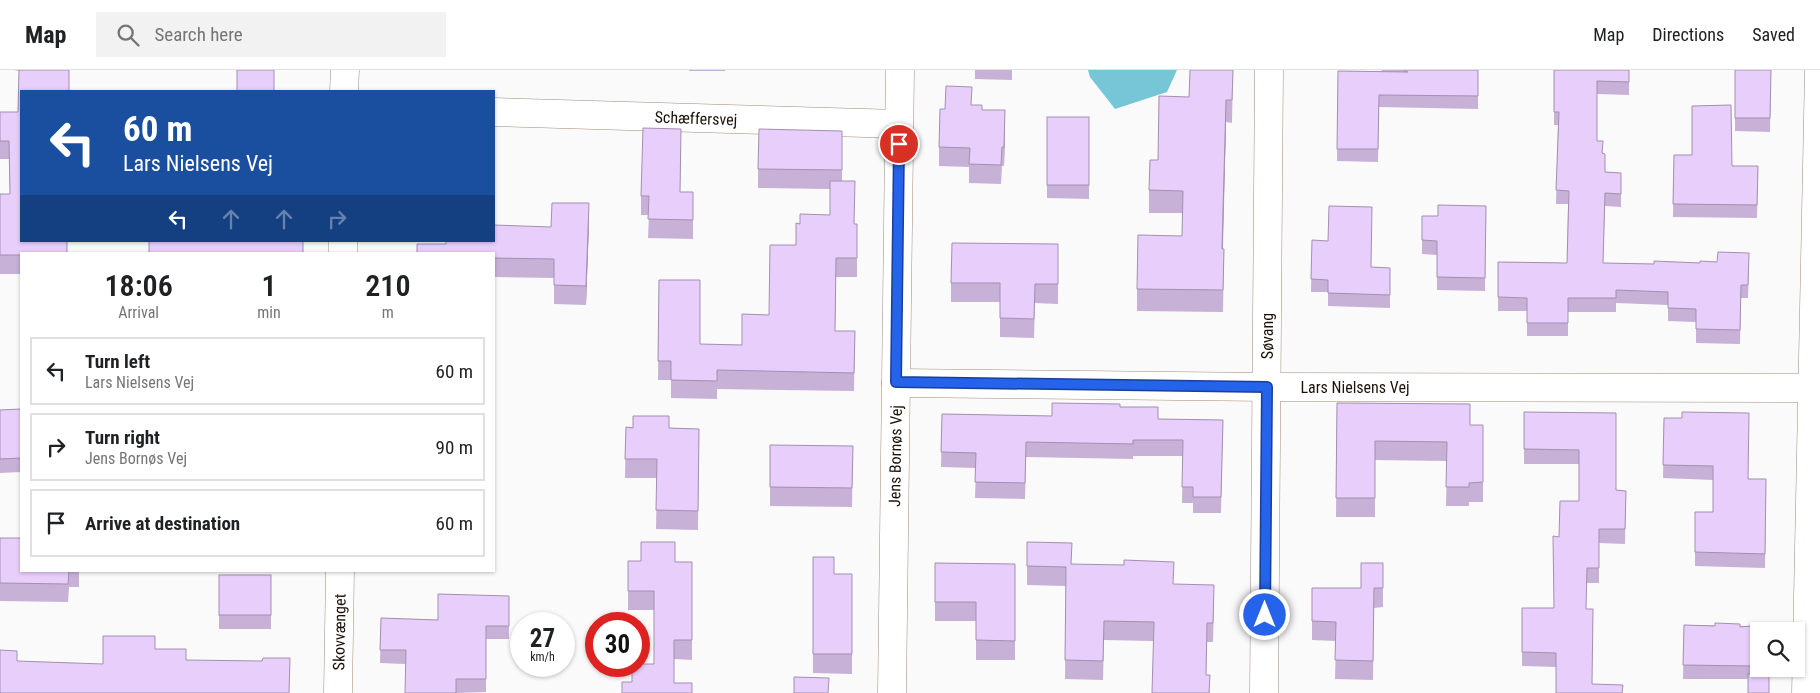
<!DOCTYPE html>
<html lang="en">
<head>
<meta charset="utf-8">
<style>
  :root { --surface:#fff; --page:#f2f2f2; --text:#202124; --muted:#757577; --line:#e0e0e0 }
  body { margin:0; font-family:"Roboto Condensed",sans-serif; background:var(--page); color:var(--text); height:100vh; display:flex; flex-direction:column; font-size:19px; white-space:nowrap }
  * { box-sizing:border-box; margin:0 }
  p { font-size:16px; color:var(--muted) }
  .icon { flex:none; width:28px; height:28px; fill:none; stroke:currentColor; stroke-width:2; stroke-linecap:round; stroke-linejoin:round }
  .map { position:relative; flex:1; overflow:hidden }
  .sheet { position:absolute; left:20px; top:182px; width:475px; height:320px; display:flex; flex-direction:column; background:var(--surface); border-radius:0px; box-shadow:0 1px 4px #0004 }
  .sheet>* { flex:none }
  .banner { position:absolute; left:20px; top:20px; width:475px; height:152px; border-radius:0px; box-shadow:0 1px 4px #0004; background:#1a4fa0; color:#fff; overflow:hidden }
  .controls { position:absolute; left:1750px; top:552px; display:grid; gap:10px }
  .controls a { display:grid; place-items:center; width:55px; height:55px; border-radius:0px; background:var(--surface); box-shadow:0 1px 4px #0004; font-size:25px }
  .speed { position:absolute; left:510px; top:542px; display:flex; gap:10px; font-size:25px; font-weight:700; text-align:center }
  .speed>* { display:grid; place-content:center; width:65px; height:65px; border-radius:50%; background:var(--surface); box-shadow:0 1px 4px #0004; line-height:1 }
  .speed small { font-size:12px; font-weight:400 }
  .speed .limit { border:8px solid #d22; background:#fff; color:#111 }
  .pin { position:absolute; display:grid; place-items:center; width:42px; height:42px; color:#fff; margin:-21px; border:2px solid #fff; border-radius:50%; box-shadow:0 1px 5px #0007 }
  .me { position:absolute; width:55px; margin:-28px; rotate:0deg; stroke-linejoin:round; filter:drop-shadow(0 0 4px #0008) }
  .turn { display:flex; align-items:center; gap:18px; height:105px; padding:0 20px; font-size:22px }
  .turn .icon { width:65px; height:65px; stroke-width:2.5 }
  .turn b { display:block; font-size:35px; line-height:42px }
  .lanes { display:flex; align-items:center; height:48px; padding:0 20px; background:#0003; justify-content:center; gap:25px; direction:ltr }
  .lanes .off { opacity:.35 }
  .eta { display:flex; justify-content:space-evenly; align-items:center; height:85px; text-align:center }
  .eta b { font-size:30px; font-weight:600; line-height:35px }
  ul { padding:0; list-style:none }
  li { display:flex; align-items:center; gap:15px; height:68px; margin:0 10px 8px; padding:0 10px; border:2px solid var(--line); border-radius:0px }
  li div { flex:1 }
  li b { display:block; font-size:19px }
  li em { font-style:normal }
  header { display:flex; align-items:center; gap:30px; box-sizing:border-box; height:70px; padding:0 25px; background:var(--surface); border-bottom:1px solid var(--line) }
  header strong { font-size:24px }
  nav { display:flex; gap:28px; margin-inline-start:auto; font-size:18px }
  .search { width:350px; height:45px; background:var(--page); display:flex; align-items:center; gap:12px; box-sizing:border-box; padding:0 18px; border-radius:0px; color:var(--muted); font-size:19px }
  .map>svg:first-child { display:block }
</style>
</head>
<body>
<header>
<strong>Map</strong>
<div class="search"><svg class="icon" aria-label="search" viewBox="0 0 24 24"><circle cx="10" cy="10" r="6"/><path d="M15 15l6 6"/></svg>Search here</div>
<nav><a>Map</a><a>Directions</a><a>Saved</a></nav>
</header>
<div class="map">
<svg width="1820" height="623" viewBox="0 0 1820 623">
  <rect width="100%" height="100%" fill="#fafafa"/>
  <!-- water -->
  <polygon fill="#77c6d8" points="1088,0 1177,0 1167,22 1115,39 1090,7"/>
  <g fill="none" stroke-linecap="round" stroke-linejoin="round">
    <!-- minor casing -->
    <g stroke="#a58a73" stroke-width="29">
      <g id="minor">
        <polyline points="344,21 345,0"/>
        <polyline points="494,42 899,54"/>
        <polyline points="343,184 343,171"/>
        <polyline points="896,313 1267,317 1813,318"/>
        <polyline points="338,623 340,501"/>
        <polyline points="892,623 900,0"/>
        <polyline points="1264,623 1269,0"/>
        <polyline points="1806,623 1819,0"/>
      </g>
    </g>
    <!-- minor -->
    <use href="#minor" stroke="#fff" stroke-width="28"/>
  </g>
  <!-- wall -->
  <g fill="#c8b1d7">
    <polygon points="14,0 69,0 21,184 21,204 0,204 0,124 10,124 9,89 0,89 0,42 18,42 19,1"/>
    <rect x="689" y="0" width="36" height="1"/>
    <polygon points="975,0 1012,0 1012,10 975,9"/>
    <polygon points="1233,0 1232,53 1226,52 1223,179 1224,179 1223,242 1137,241 1137,219 1182,166 1183,143 1149,143 1149,120 1158,90"/>
    <polygon points="1381,0 1478,0 1478,39 1379,37 1378,92 1337,91 1338,1 1383,2"/>
    <polygon points="1554,0 1629,0 1629,25 1597,24 1597,71 1603,83 1605,102 1621,103 1621,137 1605,136 1603,193 1749,196 1748,228 1741,228 1740,274 1696,273 1696,252 1668,251 1668,235 1616,233 1616,242 1568,242 1568,266 1527,266 1527,241 1498,241 1498,192 1567,193 1568,134 1556,134 1558,55 1554,55"/>
    <polygon points="1735,0 1771,0 1770,62 1735,61"/>
    <polygon points="972,35 982,40 1005,59 1004,96 1002,96 1001,114 969,113 969,97 939,96 939,77 945,39"/>
    <polygon points="1047,47 1089,47 1089,129 1047,128"/>
    <polygon points="842,61 842,111 854,154 857,154 857,207 836,207 835,261 855,261 854,321 717,319 717,329 671,328 671,310 658,310 659,210 700,274 742,275 769,245 796,175 800,154 830,145 830,119 758,118 758,99"/>
    <polygon points="681,78 680,122 693,122 693,169 648,168 649,145 641,145 641,126"/>
    <polygon points="1674,85 1732,96 1758,96 1757,148 1673,147"/>
    <polygon points="1486,136 1485,221 1437,220 1437,185 1422,184 1422,146 1438,146"/>
    <polygon points="589,153 586,235 554,234 554,208 494,207 494,184 446,174 551,157"/>
    <polygon points="1312,170 1371,197 1390,198 1390,238 1328,236 1328,222 1311,222"/>
    <polygon points="1058,174 1058,234 1035,233 1034,268 1000,267 1000,232 951,232 951,213"/>
    <polygon points="1337,333 1470,355 1483,355 1483,432 1469,432 1469,436 1446,436 1447,391 1375,390 1375,447 1336,447"/>
    <polygon points="1120,337 1158,349 1223,350 1221,443 1193,443 1193,433 1182,433 1183,386 1133,386 1133,389 1026,387 1025,429 975,428 976,398 941,397 942,344 1052,346"/>
    <polygon points="21,339 21,402 0,403 0,340"/>
    <polygon points="1524,342 1616,343 1616,420 1626,421 1625,474 1599,473 1599,513 1587,513 1556,623 1556,597 1522,596 1522,538 1554,538 1559,467 1579,431 1579,394 1524,394"/>
    <polygon points="1664,348 1748,409 1766,409 1765,498 1695,496 1695,442 1713,442 1713,410 1663,408"/>
    <polygon points="626,357 699,359 698,460 656,459 657,408 625,408"/>
    <polygon points="853,376 852,437 770,436 770,417"/>
    <polygon points="0,468 21,501 79,501 79,517 69,517 68,532 0,531"/>
    <polygon points="1027,472 1072,494 1174,514 1214,534 1213,572 1207,572 1206,605 1210,623 1153,571 1104,570 1103,610 1065,609 1066,516 1027,515"/>
    <polygon points="813,487 834,504 852,504 852,604 813,603"/>
    <polygon points="628,491 692,492 692,590 674,589 632,612 639,596 654,594 654,540 628,540"/>
    <polygon points="935,493 1015,494 1015,590 976,590 976,551 935,551"/>
    <polygon points="1383,493 1383,537 1374,538 1373,610 1335,609 1336,571 1312,570 1312,518 1361,518"/>
    <rect x="219" y="505" width="52" height="54"/>
    <polygon points="509,526 509,569 486,569 486,622 456,623 405,594 380,593 381,548 438,550"/>
    <polygon points="1684,555 1751,556 1751,604 1748,609 1683,609"/>
  </g>
  <!-- shaded-wall -->
  <g fill="#a290af">
    <polygon points="1226,30 1226,52 1222,201 1222,179"/>
    <polygon points="1005,40 1005,59 1004,96 1004,77"/>
    <polygon points="589,133 589,153 586,235 586,216"/>
  </g>
  <!-- building -->
  <g fill="#e8cefa" stroke="#a290af">
    <polygon points="19,0 69,0 69,21 21,21 21,171 67,171 67,184 21,184 21,185 0,185 0,124 10,124 9,71 0,71 0,42 18,42"/>
    <rect x="237" y="0" width="37" height="21"/>
    <polygon points="1190,0 1233,0 1232,30 1226,30 1222,179 1224,179 1223,220 1137,219 1138,165 1182,166 1183,121 1149,120 1150,90 1158,90 1159,26 1189,27"/>
    <polygon points="1404,0 1478,0 1478,26 1379,25 1378,79 1337,79 1338,1 1408,2"/>
    <polygon points="1554,0 1629,0 1629,12 1597,11 1597,71 1603,71 1602,83 1605,84 1605,102 1621,103 1621,124 1605,123 1603,193 1654,194 1654,191 1700,193 1700,191 1717,192 1718,182 1749,183 1748,215 1741,215 1740,260 1696,259 1696,239 1668,238 1668,222 1616,220 1616,228 1568,228 1568,253 1527,253 1527,228 1498,227 1498,192 1567,193 1569,121 1556,120 1559,42 1554,42"/>
    <polygon points="1735,0 1771,0 1770,48 1735,48"/>
    <polygon points="946,16 972,17 971,35 982,35 982,40 1005,40 1004,77 1002,77 1001,95 969,94 970,78 939,77 940,39 945,39"/>
    <polygon points="1731,35 1732,96 1758,96 1757,135 1673,134 1674,85 1692,85 1692,36"/>
    <rect x="1047" y="47" width="42" height="68"/>
    <polygon points="643,58 681,59 680,122 693,122 693,150 648,149 649,126 641,126"/>
    <polygon points="759,59 842,61 842,100 758,99"/>
    <polygon points="830,111 855,111 854,154 857,154 857,188 836,188 835,261 855,261 854,303 717,300 717,311 671,310 671,291 658,291 659,210 700,210 700,274 742,275 742,244 769,245 770,175 796,175 796,153 800,154 800,144 830,145"/>
    <polygon points="552,133 589,133 586,216 554,215 554,189 494,188 494,184 417,184 417,174 446,174 446,171 494,171 494,155 551,157"/>
    <polygon points="1438,135 1486,136 1485,208 1437,207 1437,171 1422,170 1422,146 1438,146"/>
    <polygon points="1329,136 1372,137 1371,197 1390,198 1390,225 1328,223 1328,210 1311,209 1312,170 1328,171"/>
    <rect x="149" y="171" width="154" height="13"/>
    <polygon points="952,173 1058,174 1058,214 1035,214 1034,249 1000,248 1000,213 951,213"/>
    <polygon points="1052,333 1120,334 1120,337 1158,337 1158,349 1223,350 1221,427 1193,427 1193,417 1182,417 1183,370 1133,370 1133,374 1026,372 1025,413 975,412 976,383 941,382 942,344 1052,346"/>
    <polygon points="1337,333 1470,334 1470,355 1483,355 1483,412 1469,413 1469,417 1446,417 1447,372 1375,371 1375,428 1336,428"/>
    <polygon points="21,339 21,388 0,389 0,340"/>
    <polygon points="1524,342 1616,343 1616,420 1626,421 1625,459 1599,459 1599,498 1587,498 1586,539 1593,539 1592,614 1623,615 1622,623 1556,623 1556,583 1522,582 1522,538 1554,538 1553,466 1559,467 1560,431 1579,431 1579,380 1524,379"/>
    <polygon points="1682,342 1749,343 1748,409 1766,409 1765,484 1695,482 1695,442 1713,442 1713,396 1663,395 1664,348 1682,348"/>
    <polygon points="633,346 669,346 669,358 699,359 698,441 656,440 657,389 625,389 626,357 633,358"/>
    <polygon points="770,375 853,376 852,418 770,417"/>
    <polygon points="0,468 21,468 21,501 69,501 68,514 0,513"/>
    <polygon points="641,472 675,472 675,492 692,492 692,570 674,570 674,613 692,613 692,623 622,623 622,612 632,612 632,596 639,596 639,594 654,594 654,521 628,521 628,491 641,491"/>
    <polygon points="1027,472 1072,473 1071,494 1124,495 1124,490 1174,492 1173,514 1214,515 1213,553 1207,553 1206,605 1210,605 1209,623 1152,623 1154,552 1104,551 1103,591 1065,590 1066,497 1027,496"/>
    <polygon points="813,487 834,487 834,504 852,504 852,584 813,584"/>
    <polygon points="935,493 1015,494 1015,571 976,570 976,532 935,532"/>
    <polygon points="1361,493 1383,493 1383,518 1374,518 1373,591 1335,590 1336,552 1312,551 1312,518 1361,518"/>
    <rect x="219" y="505" width="52" height="40"/>
    <polygon points="438,524 509,526 509,556 486,556 486,609 456,609 456,623 405,623 406,580 380,580 381,548 438,550"/>
    <polygon points="1715,553 1740,554 1740,557 1751,556 1751,596 1683,595 1684,555 1715,556"/>
    <polygon points="103,566 155,566 155,579 186,579 186,590 262,591 263,588 290,588 289,623 0,623 0,580 17,581 17,591 103,594"/>
    <rect x="1748" y="604" width="21" height="19"/>
    <polygon points="794,607 829,608 828,623 794,623"/>
  </g>
  <g fill="none" stroke-linecap="round" stroke-linejoin="round">
    <!-- route casing -->
    <g stroke="#184099" stroke-width="12">
      <polyline id="route" points="899,74 896,312 1267,317 1265,545"/>
    </g>
    <!-- route -->
    <use href="#route" stroke="#2563eb" stroke-width="9"/>
  </g>
  <g text-anchor="middle" stroke-width="4" stroke-linejoin="round" paint-order="stroke">
    <!-- street labels -->
    <g font-size="16" fill="#1c1209" stroke="#fff">
      <text transform="translate(696 48) rotate(2)" y="6">Schæffersvej</text>
      <text transform="translate(1267 266) rotate(-90)" y="6">Søvang</text>
      <text x="1355" y="323">Lars Nielsens Vej</text>
      <text transform="translate(895 386) rotate(-89)" y="6">Jens Bornøs Vej</text>
      <text transform="translate(339 562) rotate(-89)" y="6">Skovvænget</text>
    </g>
  </g>
</svg>
<div class="controls">
<a><svg class="icon" aria-label="search" viewBox="0 0 24 24"><circle cx="10" cy="10" r="6"/><path d="M15 15l6 6"/></svg></a>
</div>
<div class="speed"><div>27<small>km/h</small></div><div class="limit">30</div></div>
<div class="pin" style="left:899px;top:74px;background:#d93025"><svg class="icon" aria-label="arrive" viewBox="0 0 24 24"><path d="M6 21V4h12l-3 4 3 4H6"/></svg></div>
<svg class="me" style="left:1265px;top:545px" viewBox="-20 -20 40 40"><circle r="17" fill="#2563eb" stroke="#fff" stroke-width="3"/><path d="M0-11L8 9 0 5-8 9z" fill="#fff"/></svg>
<div class="banner">
<div class="turn"><svg class="icon" aria-label="left" viewBox="0 0 24 24"><path d="M17 20v-9H6M10 6l-5 5 5 5"/></svg><div><b>60 m</b>Lars Nielsens Vej</div></div>
<div class="lanes"><svg class="icon" aria-label="left" viewBox="0 0 24 24"><path d="M17 20v-9H6M10 6l-5 5 5 5"/></svg><svg class="icon off" aria-label="ahead" viewBox="0 0 24 24"><path d="M12 20V5M6 11l6-6 6 6"/></svg><svg class="icon off" aria-label="ahead" viewBox="0 0 24 24"><path d="M12 20V5M6 11l6-6 6 6"/></svg><svg class="icon off" aria-label="right" viewBox="0 0 24 24"><path d="M7 20v-9h11M14 6l5 5-5 5"/></svg></div>
</div>
<section class="sheet">
<div class="eta">
<div><b>18:06</b><p>Arrival</p></div>
<div><b>1</b><p>min</p></div>
<div><b>210</b><p>m</p></div>
</div>
<ul>
<li><svg class="icon" aria-label="left" viewBox="0 0 24 24"><path d="M17 20v-9H6M10 6l-5 5 5 5"/></svg><div><b>Turn left</b><p>Lars Nielsens Vej</p></div><em>60 m</em></li>
<li><svg class="icon" aria-label="right" viewBox="0 0 24 24"><path d="M7 20v-9h11M14 6l5 5-5 5"/></svg><div><b>Turn right</b><p>Jens Bornøs Vej</p></div><em>90 m</em></li>
<li><svg class="icon" aria-label="arrive" viewBox="0 0 24 24"><path d="M6 21V4h12l-3 4 3 4H6"/></svg><div><b>Arrive at destination</b></div><em>60 m</em></li>
</ul>
</section>
</div>
</body>
</html>
